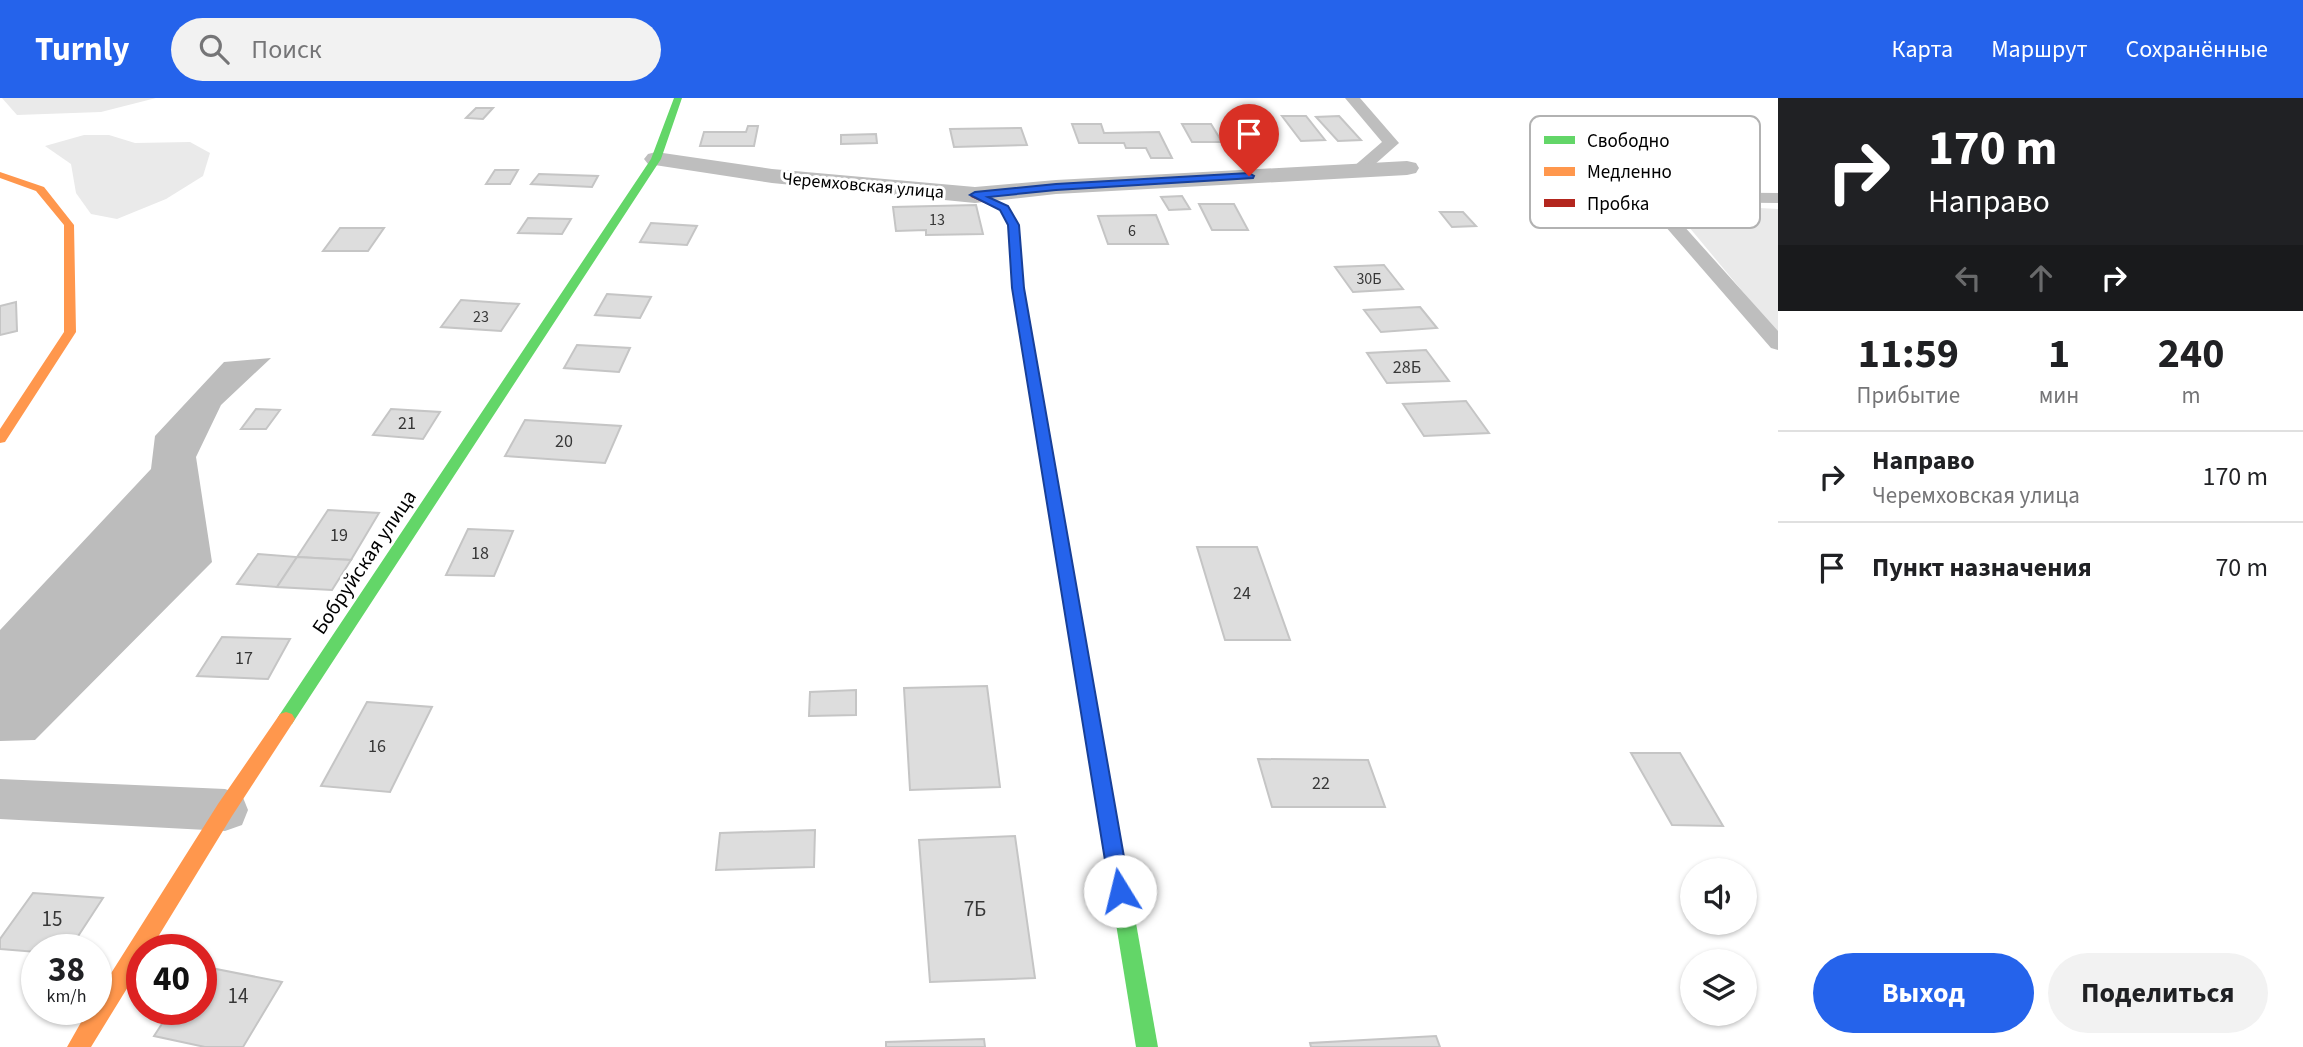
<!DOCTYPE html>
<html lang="ru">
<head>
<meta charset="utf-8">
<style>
  :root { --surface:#fff; --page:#f2f2f2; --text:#202124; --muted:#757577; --line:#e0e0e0; --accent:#2563eb }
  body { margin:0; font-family:"Source Sans 3",sans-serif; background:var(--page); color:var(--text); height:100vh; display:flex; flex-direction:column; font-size:26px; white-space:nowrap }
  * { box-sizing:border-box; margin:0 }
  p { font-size:23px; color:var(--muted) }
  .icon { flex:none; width:38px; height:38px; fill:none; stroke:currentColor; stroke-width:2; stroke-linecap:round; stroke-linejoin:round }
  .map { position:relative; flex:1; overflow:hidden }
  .side { display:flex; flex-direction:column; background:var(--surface); width:525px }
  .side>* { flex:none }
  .banner { background:#202124; color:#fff; overflow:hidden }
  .tools { position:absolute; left:1680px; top:760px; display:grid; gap:14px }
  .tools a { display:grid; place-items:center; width:77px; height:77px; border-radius:50%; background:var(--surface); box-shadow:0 2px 5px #0004; font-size:35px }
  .speed { position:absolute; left:21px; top:836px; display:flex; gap:14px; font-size:35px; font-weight:700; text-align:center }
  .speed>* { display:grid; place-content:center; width:91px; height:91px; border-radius:50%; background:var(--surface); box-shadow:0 2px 5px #0004; line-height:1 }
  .speed small { font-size:18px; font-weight:400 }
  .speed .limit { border:10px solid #d22; background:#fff; color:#111 }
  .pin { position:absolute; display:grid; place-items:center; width:60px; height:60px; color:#fff; margin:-72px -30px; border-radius:50% 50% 50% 0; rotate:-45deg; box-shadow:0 0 7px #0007 }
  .pin .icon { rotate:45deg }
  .me { position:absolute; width:77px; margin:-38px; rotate:351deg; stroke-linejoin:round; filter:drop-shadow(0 0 5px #0008) }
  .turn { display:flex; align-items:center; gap:24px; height:147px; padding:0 35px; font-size:32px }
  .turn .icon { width:91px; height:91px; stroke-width:2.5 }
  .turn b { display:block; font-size:49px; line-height:60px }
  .lanes { display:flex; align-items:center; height:66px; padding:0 35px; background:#0003; justify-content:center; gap:35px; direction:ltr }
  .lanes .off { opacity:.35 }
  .eta { display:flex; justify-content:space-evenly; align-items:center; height:119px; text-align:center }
  .eta b { font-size:42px; font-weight:700; line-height:49px }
  .primary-button { display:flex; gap:14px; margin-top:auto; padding:14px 35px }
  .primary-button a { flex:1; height:80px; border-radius:42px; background:var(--accent); color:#fff; font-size:28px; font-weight:700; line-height:80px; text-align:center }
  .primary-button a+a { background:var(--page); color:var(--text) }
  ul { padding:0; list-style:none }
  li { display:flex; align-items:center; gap:21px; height:91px; padding:0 35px; border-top:2px solid var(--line) }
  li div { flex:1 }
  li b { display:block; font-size:26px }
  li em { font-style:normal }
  header { display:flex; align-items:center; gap:42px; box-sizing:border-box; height:98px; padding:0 35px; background:var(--accent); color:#fff }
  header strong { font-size:33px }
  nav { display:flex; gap:38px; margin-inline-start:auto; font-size:24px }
  .search { width:490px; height:63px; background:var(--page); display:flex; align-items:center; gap:18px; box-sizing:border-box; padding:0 24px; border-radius:38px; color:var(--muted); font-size:26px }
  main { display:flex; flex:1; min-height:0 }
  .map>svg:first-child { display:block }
</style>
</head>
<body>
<header>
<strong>Turnly</strong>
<div class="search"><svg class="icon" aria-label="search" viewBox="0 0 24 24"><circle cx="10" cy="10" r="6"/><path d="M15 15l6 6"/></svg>Поиск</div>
<nav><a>Карта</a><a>Маршрут</a><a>Сохранённые</a></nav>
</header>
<main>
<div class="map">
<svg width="1778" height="949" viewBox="0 0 1778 949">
  <rect width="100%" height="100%" fill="#fff"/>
  <!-- green -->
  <g fill="#eaeaea">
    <polygon points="2,0 156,0 101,14 17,17"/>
    <polygon points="84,37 109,37 135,45 190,44 210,55 203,78 166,101 117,121 91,116 76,95 71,66 45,48"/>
    <polygon points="1669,105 1778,111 1778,236"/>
  </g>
  <!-- water -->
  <polygon fill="#bcbcbc" points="271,260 221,307 196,359 212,464 35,642 0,643 0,532 151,371 155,338 224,264"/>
  <!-- building -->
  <g fill="#ddd" stroke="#c5c5c5" stroke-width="2">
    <polygon points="476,10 493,10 483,21 466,20"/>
    <polygon points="1282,18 1306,18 1325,42 1301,43"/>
    <polygon points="1339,18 1361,42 1338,43 1316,19"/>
    <polygon points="1072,26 1101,26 1104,35 1159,34 1172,60 1151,60 1146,50 1126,50 1124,45 1079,45"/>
    <polygon points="1182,26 1211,26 1222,44 1192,44"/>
    <polygon points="748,28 758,28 754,48 700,48 704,34 746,34"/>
    <polygon points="1021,30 1027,47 954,49 950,31"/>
    <polygon points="876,36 877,45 841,46 841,37"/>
    <polygon points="495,72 518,72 510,86 486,86"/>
    <polygon points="539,76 598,78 592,89 531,86"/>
    <polygon points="1182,98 1190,111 1169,112 1161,99"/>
    <polygon points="1199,106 1234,106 1248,132 1212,132"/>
    <polygon points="976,107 983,136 926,137 926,132 896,133 893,109"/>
    <polygon points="1440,114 1463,114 1476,128 1452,129"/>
    <polygon points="1156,117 1168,146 1108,146 1098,118"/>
    <polygon points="528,120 571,121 562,136 518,135"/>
    <polygon points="651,125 697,128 687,147 640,144"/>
    <polygon points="340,130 384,130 368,153 323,153"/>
    <polygon points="1384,167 1403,191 1353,194 1335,169"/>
    <polygon points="607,196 651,199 640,220 595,217"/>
    <polygon points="461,202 519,206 501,233 441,229"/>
    <polygon points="16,204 17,233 0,237 0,208"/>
    <polygon points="1420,209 1437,230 1381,234 1364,212"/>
    <polygon points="577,247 630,250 619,274 564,270"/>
    <polygon points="1426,252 1449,283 1387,285 1367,255"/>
    <polygon points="1466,303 1489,335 1424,338 1403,306"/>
    <polygon points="256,311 280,312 266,331 241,331"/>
    <polygon points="391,311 440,314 423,341 373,337"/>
    <polygon points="525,322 621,328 605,365 505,358"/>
    <polygon points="328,412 379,415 351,462 297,459"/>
    <polygon points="468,431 513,433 494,478 446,477"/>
    <polygon points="1197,449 1257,449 1290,542 1225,542"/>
    <polygon points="258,456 297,459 277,489 237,486"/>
    <polygon points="297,459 351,462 332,492 277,489"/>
    <polygon points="222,539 290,541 268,581 197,578"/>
    <polygon points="987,588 1000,689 910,692 904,590"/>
    <polygon points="856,592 856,617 809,618 810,594"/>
    <polygon points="367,604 432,609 390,694 321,688"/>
    <polygon points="1631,655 1680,655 1723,728 1672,727"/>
    <polygon points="1258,661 1368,662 1385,709 1272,709"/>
    <polygon points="815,732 814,769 716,772 720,735"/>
    <polygon points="1015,738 1035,880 930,884 919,742"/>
    <polygon points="33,795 103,800 69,852 37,854 0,851 0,841"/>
    <polygon points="201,868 282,884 243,949 205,949 154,938 171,912 201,912"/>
    <polygon points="1436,938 1440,949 1311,949 1310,945"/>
    <polygon points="984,941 985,949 886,949 886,944"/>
  </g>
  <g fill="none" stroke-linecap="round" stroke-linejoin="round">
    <!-- lane -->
    <g fill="#bebebe" fill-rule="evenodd">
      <polygon points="1345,0 1360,0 1399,45 1365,75 1353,75 1351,72 1353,69 1382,44"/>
      <polygon points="1672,94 1778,95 1778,105 1674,104 1665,107 1778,233 1778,252 1771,250 1645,105 1648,101"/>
    </g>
    <!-- street -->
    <g fill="#bebebe" fill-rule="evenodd">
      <polygon points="656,54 772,71 975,89 1056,82 1407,63 1416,65 1419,70 1416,75 1407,77 1056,96 975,105 772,85 648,66 644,61 648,56"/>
      <polygon points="0,681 225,691 242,697 248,712 242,727 225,733 0,721"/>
    </g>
    <!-- fast -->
    <g fill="#63d668" fill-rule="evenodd">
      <polygon points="674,0 682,0 661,61 292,626 286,628 280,626 277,621 280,616 651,61"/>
      <polygon points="1056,409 1063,414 1158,949 1136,949 1049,414"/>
    </g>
    <!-- slow -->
    <g fill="#ff974d" fill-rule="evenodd">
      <polygon points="0,74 44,89 74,127 76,234 5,344 0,345 0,331 64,234 64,127 36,93 0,80"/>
      <polygon points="286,614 292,616 295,621 292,626 232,718 150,852 142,852 142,866 91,949 67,949 88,912 96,912 96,899 218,706 280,616"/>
    </g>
    <!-- jam -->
    <polygon fill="#b3261e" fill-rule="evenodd" points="975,94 1008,108 1018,127 1024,190 1063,414 1056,419 1049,414 1012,190 1008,127 1000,112 971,99 970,97"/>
  </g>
  <!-- route -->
  <polygon fill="#2563eb" stroke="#184099" stroke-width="2" points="1249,75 1254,78 1253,80 1056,92 988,99 1008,108 1019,127 1024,190 1130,793 1127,800 1120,803 1113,800 1110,793 1012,190 1008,127 1000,112 970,97 975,94 1056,86"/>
  <g text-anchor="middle" stroke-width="6" stroke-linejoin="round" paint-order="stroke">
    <!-- far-number labels -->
    <g font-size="16" fill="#373737">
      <text x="937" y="127">13</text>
      <text x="1132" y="138">6</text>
      <text x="1369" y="186">30Б</text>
      <text x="481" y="224">23</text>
    </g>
    <!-- far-street labels -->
    <g font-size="18" fill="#000" stroke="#fff">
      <text transform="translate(863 87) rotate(5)" y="6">Черемховская улица</text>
    </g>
    <!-- number labels -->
    <g font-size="18" fill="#373737">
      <text x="1407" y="275">28Б</text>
      <text x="407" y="331">21</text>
      <text x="564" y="349">20</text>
      <text x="339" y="443">19</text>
      <text x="480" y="461">18</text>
      <text x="1242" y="501">24</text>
      <text x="244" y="566">17</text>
      <text x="377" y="654">16</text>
      <text x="1321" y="691">22</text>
    </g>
    <!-- street labels -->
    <g font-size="21" fill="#000" stroke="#fff">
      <text transform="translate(364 464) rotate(-56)" y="7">Бобруйская улица</text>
    </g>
    <!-- near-number labels -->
    <g font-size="21" fill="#373737">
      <text x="975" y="818">7Б</text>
      <text x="52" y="828">15</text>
      <text x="238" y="905">14</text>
    </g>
  </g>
  <!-- legend -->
  <rect x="1530" y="18" width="230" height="112" rx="10" fill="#fff" stroke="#b2b2b2" stroke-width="2"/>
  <rect x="1544" y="38" width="31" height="8" fill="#63d668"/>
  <rect x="1544" y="69" width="31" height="9" fill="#ff974d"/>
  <rect x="1544" y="101" width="31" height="8" fill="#b3261e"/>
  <g font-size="19" fill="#000">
    <text x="1587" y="49">Свободно</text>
    <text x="1587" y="80">Медленно</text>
    <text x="1587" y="112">Пробка</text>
  </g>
</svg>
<div class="tools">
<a><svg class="icon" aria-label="sound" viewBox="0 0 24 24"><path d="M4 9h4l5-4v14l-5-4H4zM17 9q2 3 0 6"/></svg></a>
<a><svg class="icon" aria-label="layers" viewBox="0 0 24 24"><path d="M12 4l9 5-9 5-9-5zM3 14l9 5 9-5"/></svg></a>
</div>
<div class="speed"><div>38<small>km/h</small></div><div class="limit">40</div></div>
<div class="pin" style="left:1249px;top:78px;background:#d93025"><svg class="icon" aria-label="arrive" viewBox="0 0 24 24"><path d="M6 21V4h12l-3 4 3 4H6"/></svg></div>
<svg class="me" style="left:1120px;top:793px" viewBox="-20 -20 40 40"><circle r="19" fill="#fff"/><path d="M0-13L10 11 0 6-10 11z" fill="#2563eb"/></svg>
</div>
<section class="side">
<div class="banner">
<div class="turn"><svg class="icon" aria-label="right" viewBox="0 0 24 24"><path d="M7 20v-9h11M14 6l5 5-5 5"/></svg><div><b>170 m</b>Направо</div></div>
<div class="lanes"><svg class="icon off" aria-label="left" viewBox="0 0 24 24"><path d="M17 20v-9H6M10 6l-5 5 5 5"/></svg><svg class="icon off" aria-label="ahead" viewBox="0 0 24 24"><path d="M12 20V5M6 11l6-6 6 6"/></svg><svg class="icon" aria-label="right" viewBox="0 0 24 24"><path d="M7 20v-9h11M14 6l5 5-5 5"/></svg></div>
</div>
<div class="eta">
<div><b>11:59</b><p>Прибытие</p></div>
<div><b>1</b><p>мин</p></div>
<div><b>240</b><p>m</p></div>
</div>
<ul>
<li><svg class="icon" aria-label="right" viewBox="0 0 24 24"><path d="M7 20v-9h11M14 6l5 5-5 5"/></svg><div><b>Направо</b><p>Черемховская улица</p></div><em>170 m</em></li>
<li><svg class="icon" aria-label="arrive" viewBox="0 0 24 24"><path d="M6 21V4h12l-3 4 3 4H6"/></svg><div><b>Пункт назначения</b></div><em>70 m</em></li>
</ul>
<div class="primary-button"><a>Выход</a><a>Поделиться</a></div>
</section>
</main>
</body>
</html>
